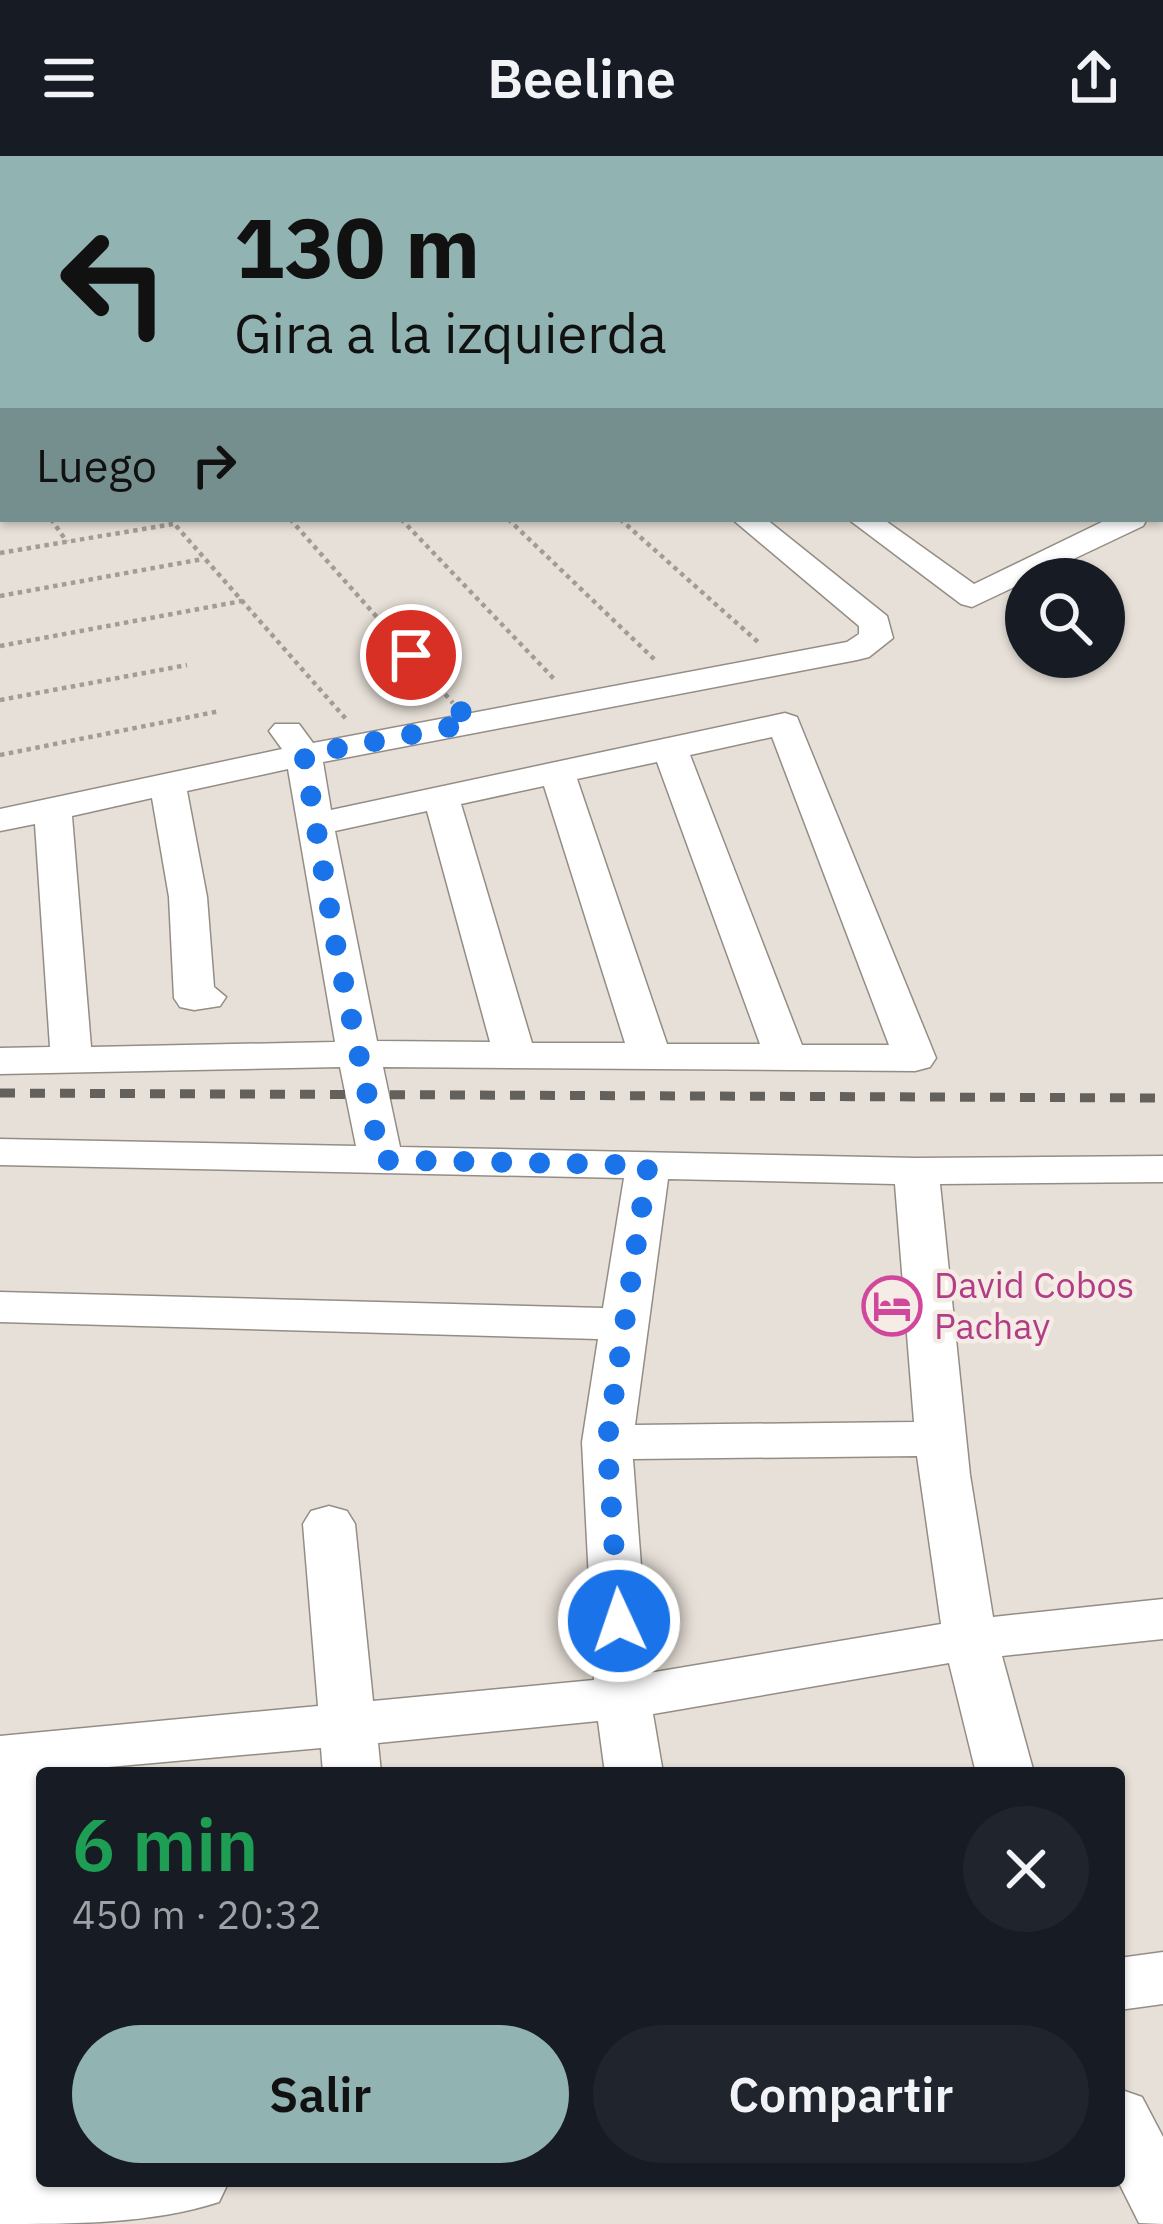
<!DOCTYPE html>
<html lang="es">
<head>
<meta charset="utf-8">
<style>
  :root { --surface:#171b24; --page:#20242c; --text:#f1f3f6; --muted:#9ea1a6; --accent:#91b3b1 }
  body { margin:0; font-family:"IBM Plex Sans",sans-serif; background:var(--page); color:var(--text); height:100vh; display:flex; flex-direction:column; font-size:45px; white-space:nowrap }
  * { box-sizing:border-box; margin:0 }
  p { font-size:39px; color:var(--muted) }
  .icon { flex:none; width:66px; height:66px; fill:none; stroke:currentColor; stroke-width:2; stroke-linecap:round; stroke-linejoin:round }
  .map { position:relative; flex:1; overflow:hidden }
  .drawer { position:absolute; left:36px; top:1611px; width:1089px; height:420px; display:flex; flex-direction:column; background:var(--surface); border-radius:12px; box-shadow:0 3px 9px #0004 }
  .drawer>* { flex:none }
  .banner { position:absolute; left:0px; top:0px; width:1164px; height:366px; box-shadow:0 3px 9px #0004; background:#91b3b1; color:#111; overflow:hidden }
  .buttons { position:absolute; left:1005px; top:402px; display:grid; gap:24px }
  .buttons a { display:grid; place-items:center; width:120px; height:120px; border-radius:50%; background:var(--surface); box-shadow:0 3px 9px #0004; font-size:60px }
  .pin { position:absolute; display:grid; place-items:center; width:102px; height:102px; color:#fff; margin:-51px; border:6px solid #fff; border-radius:50%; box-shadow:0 3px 12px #0007 }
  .me { position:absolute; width:132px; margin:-66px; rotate:357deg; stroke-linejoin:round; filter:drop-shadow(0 0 9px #0008) }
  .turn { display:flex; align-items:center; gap:42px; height:252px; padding:0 36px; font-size:54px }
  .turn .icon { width:156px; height:156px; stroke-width:2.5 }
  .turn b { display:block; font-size:84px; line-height:102px }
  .then { display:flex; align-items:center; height:114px; padding:0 36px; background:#0003; gap:24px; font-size:45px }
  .round { display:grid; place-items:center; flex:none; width:126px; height:126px; border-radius:63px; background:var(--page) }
  .head { display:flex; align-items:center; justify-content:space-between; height:204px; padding:0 36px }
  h1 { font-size:72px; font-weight:600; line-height:90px; color:#1e9e55 }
  .primary-button { display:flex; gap:24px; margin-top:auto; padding:24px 36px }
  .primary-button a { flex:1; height:138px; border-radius:72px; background:var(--accent); color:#111; font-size:48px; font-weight:600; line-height:138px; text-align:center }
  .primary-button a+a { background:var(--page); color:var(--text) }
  header { display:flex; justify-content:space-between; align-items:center; height:156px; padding:0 36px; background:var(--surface); font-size:54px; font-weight:600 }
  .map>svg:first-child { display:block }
</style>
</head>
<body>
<header><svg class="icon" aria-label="menu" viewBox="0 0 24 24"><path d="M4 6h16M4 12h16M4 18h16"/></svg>Beeline<svg class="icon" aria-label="share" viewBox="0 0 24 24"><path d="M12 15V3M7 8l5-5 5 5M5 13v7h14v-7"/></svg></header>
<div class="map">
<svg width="1163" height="2068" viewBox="0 0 1163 2068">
  <rect width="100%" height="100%" fill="#e7e0d8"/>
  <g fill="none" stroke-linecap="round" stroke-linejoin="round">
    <!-- canal -->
    <polygon fill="#34969f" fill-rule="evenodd" points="3,55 3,67 0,68 0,56"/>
    <!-- minor casing -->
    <g stroke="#948d85" stroke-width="3">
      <g id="minor">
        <polygon points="1161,1 1163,1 1163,15 1161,3 1153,3"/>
        <rect x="1161" y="58" width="2" height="14"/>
        <polygon points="1161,142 1163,143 1163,159 1161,158"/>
        <polygon points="3,186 3,202 0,203 0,187"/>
        <rect x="1161" y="194" width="2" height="17"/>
        <polygon points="1161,266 1163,267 1163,285 1161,284"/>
        <polygon points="1161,338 1163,338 1161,357"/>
        <path d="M 732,363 L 766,363 L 887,460 L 893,482 L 869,501 L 857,504 L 323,606 L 331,654 L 785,557 L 797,561 L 936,902 L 930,911 L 915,915 L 383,911 L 400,991 L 916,1002 L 1163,1000 L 1163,1026 L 940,1028 L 970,1319 L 993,1461 L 1163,1443 L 1163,1483 L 1002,1500 L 1034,1617 L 976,1617 L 949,1507 L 653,1558 L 663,1617 L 605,1617 L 598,1565 L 378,1587 L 381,1617 L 323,1617 L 321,1592 L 42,1617 L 42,2025 L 229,2025 L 219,2046 C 152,2068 71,2068 0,2068 L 0,1580 L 318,1550 L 303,1368 L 311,1355 L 329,1350 L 347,1355 L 355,1368 L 373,1545 L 594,1524 L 582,1286 L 598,1183 L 0,1166 L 0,1136 L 603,1152 L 624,1022 L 0,1009 L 0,983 L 356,990 L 340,911 L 0,918 L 0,892 L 50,891 L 35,668 L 0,675 L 0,653 L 282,593 L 269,575 L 275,568 L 299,568 L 313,587 L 847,486 L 859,478 L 859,470 ZM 772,581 L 889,889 L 802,889 L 690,599 ZM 657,606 L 760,888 L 667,888 L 577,623 ZM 288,613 L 335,886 L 91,891 L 72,660 L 152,642 L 169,741 L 174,842 L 180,851 L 194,854 L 220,850 L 226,841 L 214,831 L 207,741 L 187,635 ZM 544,630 L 625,887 L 532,887 L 461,648 ZM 427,655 L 490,886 L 377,885 L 335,675 ZM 668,1023 L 895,1028 L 914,1266 L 635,1269 ZM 917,1300 L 941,1468 L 649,1517 L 633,1303 Z"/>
        <polygon points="848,363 883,363 974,428 1108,363 1147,363 1143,370 972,451 961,448"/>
        <polygon points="1163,1796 1163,1848 1119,1854 1119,1802"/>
        <polygon points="1119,1933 1142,1941 1163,1981 1163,2068 1139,2067 1118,2025"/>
      </g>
    </g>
    <!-- path-far1 -->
    <g stroke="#a19c95" stroke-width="3" stroke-dasharray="3 3" stroke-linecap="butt">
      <polyline points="0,149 3,153"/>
      <polyline points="0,291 3,296"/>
    </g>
    <!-- path -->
    <g stroke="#a19c95" stroke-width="4.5" stroke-dasharray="4.5 4.5" stroke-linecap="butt">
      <polyline points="51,363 67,386"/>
      <polyline points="170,363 346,563"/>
      <polyline points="290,363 453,547"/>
      <polyline points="401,363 556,525"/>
      <polyline points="508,363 655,504"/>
      <polyline points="620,363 758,486"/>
      <polyline points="0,397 173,368"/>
      <polyline points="0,440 203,403"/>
      <polyline points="0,490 242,445"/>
      <polyline points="0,544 187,509"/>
      <polyline points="0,599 220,555"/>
    </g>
    <!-- minor -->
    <use href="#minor" fill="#fff" fill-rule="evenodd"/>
    <!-- rail -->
    <polyline stroke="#64605b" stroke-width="9" stroke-dasharray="15 15" stroke-linecap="butt" points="0,937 1163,942"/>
  </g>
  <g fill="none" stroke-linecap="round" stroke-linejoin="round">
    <!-- route -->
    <polyline stroke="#1a73e8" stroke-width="21" stroke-dasharray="0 37.8" points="411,499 471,567 304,599 335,785 381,1004 648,1009 607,1286 619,1465"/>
  </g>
  <!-- icons -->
  <defs>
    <g id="hotel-ring" transform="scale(3)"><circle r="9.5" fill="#f5ede5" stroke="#d1479c" stroke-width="1.5"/><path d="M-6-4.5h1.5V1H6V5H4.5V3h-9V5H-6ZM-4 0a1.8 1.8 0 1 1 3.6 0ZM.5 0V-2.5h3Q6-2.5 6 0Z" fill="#d1479c"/></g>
  </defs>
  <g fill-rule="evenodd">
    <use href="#hotel-ring" x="892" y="1150"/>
  </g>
  <g text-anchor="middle" stroke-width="9" stroke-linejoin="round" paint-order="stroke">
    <!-- hotel labels -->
    <g font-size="36" fill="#b23c85" stroke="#f5ede5" text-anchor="start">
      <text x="934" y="1142">David Cobos<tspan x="934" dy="41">Pachay</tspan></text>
    </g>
  </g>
</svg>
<div class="buttons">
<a><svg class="icon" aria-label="search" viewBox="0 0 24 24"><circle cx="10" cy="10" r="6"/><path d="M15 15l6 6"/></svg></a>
</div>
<div class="pin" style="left:411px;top:499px;background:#d93025"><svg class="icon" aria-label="arrive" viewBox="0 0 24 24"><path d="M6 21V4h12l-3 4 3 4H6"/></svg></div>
<svg class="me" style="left:619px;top:1465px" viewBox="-20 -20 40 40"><circle r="17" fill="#1a73e8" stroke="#fff" stroke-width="3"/><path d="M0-11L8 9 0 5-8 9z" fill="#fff"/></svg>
<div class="banner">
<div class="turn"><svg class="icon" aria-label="left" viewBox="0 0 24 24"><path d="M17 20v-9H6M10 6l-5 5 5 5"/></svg><div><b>130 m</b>Gira a la izquierda</div></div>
<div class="then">Luego<svg class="icon" aria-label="right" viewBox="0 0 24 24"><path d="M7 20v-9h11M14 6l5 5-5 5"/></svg></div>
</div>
<section class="drawer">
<div class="head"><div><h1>6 min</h1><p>450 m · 20:32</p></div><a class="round"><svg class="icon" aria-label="close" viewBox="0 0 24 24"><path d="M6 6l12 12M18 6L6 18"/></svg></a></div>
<div class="primary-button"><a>Salir</a><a>Compartir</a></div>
</section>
</div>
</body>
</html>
